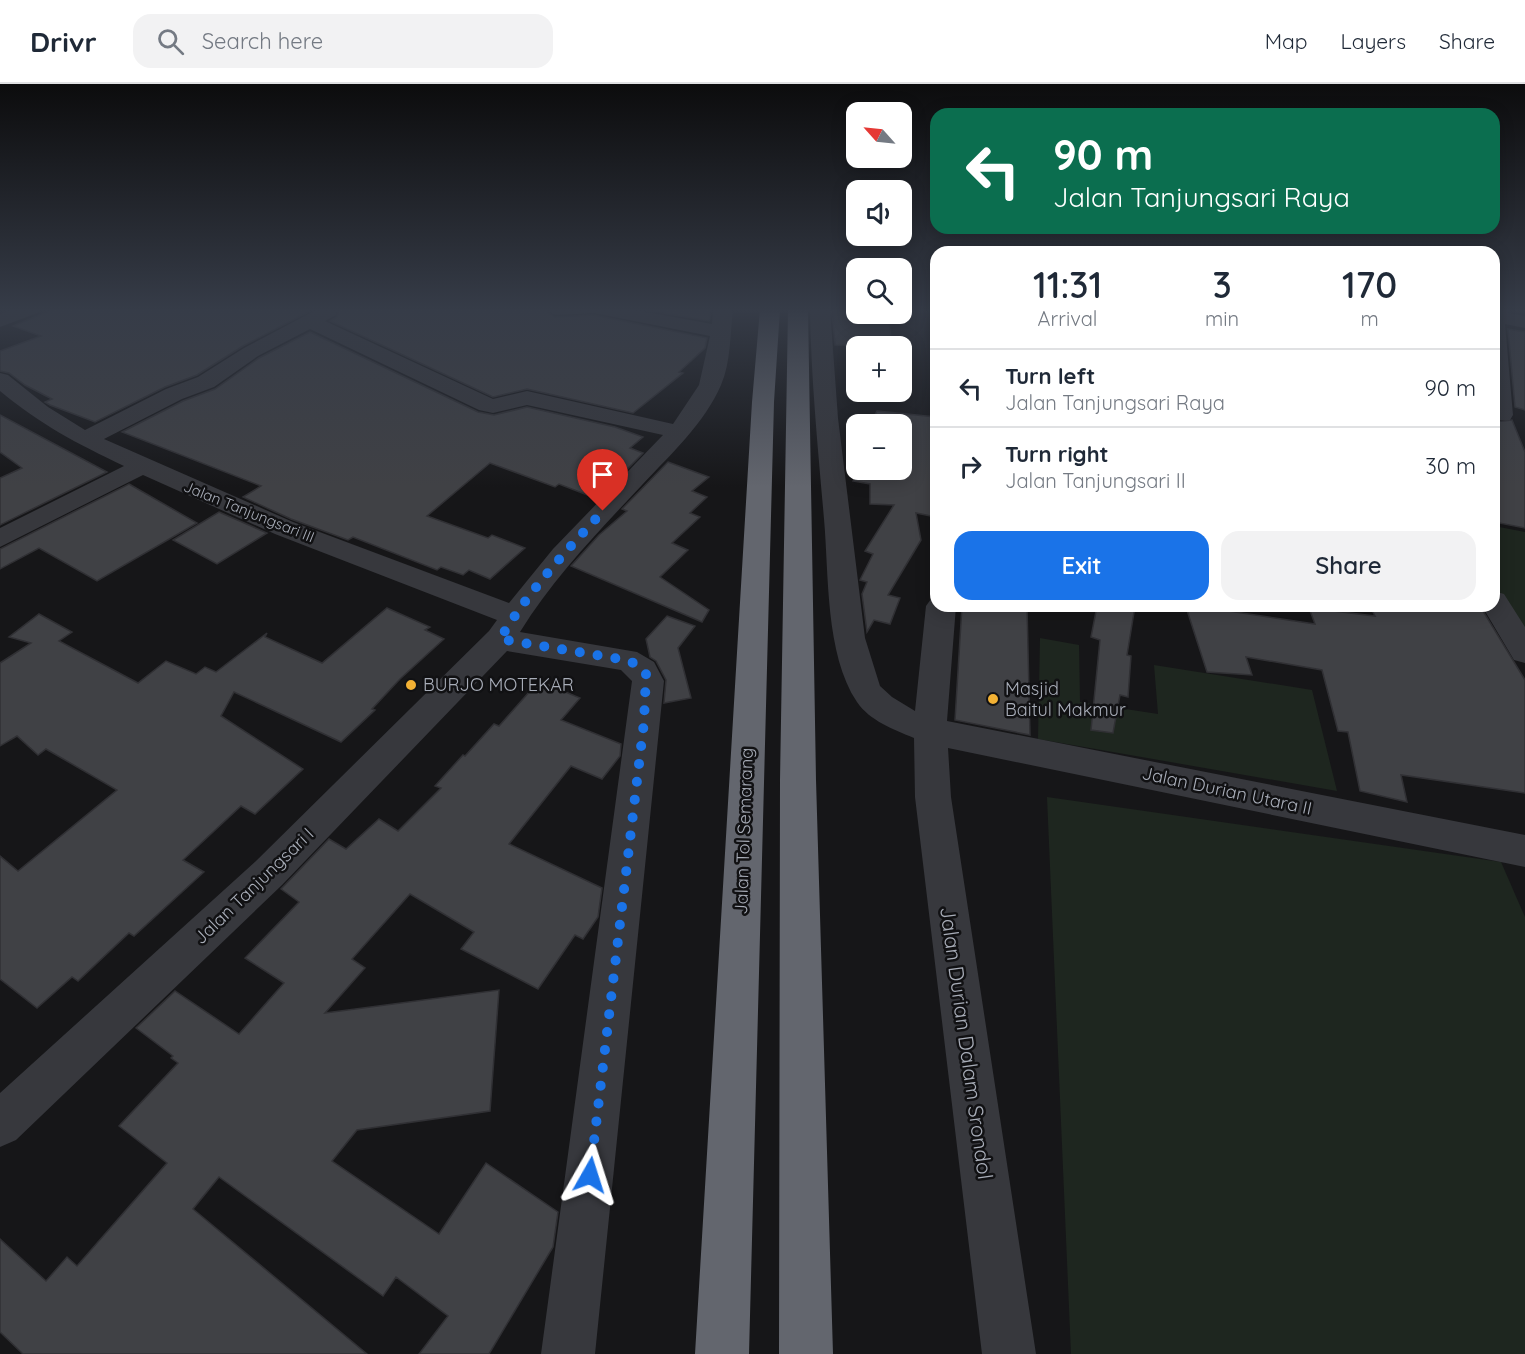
<!DOCTYPE html>
<html lang="en">
<head>
<meta charset="utf-8">
<style>
  :root { --surface:#fff; --page:#f2f2f3; --text:#1f2937; --muted:#747a83; --line:#e0e1e3; --accent:#1a73e8 }
  body { margin:0; font-family:Quicksand,sans-serif; background:var(--page); color:var(--text); height:100vh; display:flex; flex-direction:column; font-size:22px; white-space:nowrap }
  * { box-sizing:border-box; margin:0 }
  p { font-size:20px; color:var(--muted) }
  .icon { flex:none; width:33px; height:33px; fill:none; stroke:currentColor; stroke-width:2; stroke-linecap:round; stroke-linejoin:round }
  .map { position:relative; flex:1; overflow:hidden }
  .details { position:absolute; left:930px; top:162px; width:570px; height:366px; display:flex; flex-direction:column; background:var(--surface); border-radius:18px; box-shadow:0 3px 15px #0003 }
  .details>* { flex:none }
  .banner { position:absolute; left:930px; top:24px; width:570px; height:126px; border-radius:18px; box-shadow:0 3px 15px #0003; background:#0b6e4f; color:#fff; overflow:hidden }
  .needle { width:39px; rotate:297deg }
  .tools { position:absolute; left:846px; top:18px; display:grid; gap:12px }
  .tools a { display:grid; place-items:center; width:66px; height:66px; border-radius:12px; background:var(--surface); box-shadow:0 3px 15px #0003; font-size:30px }
  .pin { position:absolute; display:grid; place-items:center; width:51px; height:51px; color:#fff; margin:-62px -26px; border-radius:50% 50% 50% 0; rotate:-45deg; box-shadow:0 0 6px #0007 }
  .pin .icon { rotate:45deg }
  .me { position:absolute; width:66px; margin:-33px; rotate:6deg; stroke-linejoin:round; filter:drop-shadow(0 0 4px #0008) }
  .turn { display:flex; align-items:center; gap:21px; height:126px; padding:0 24px; font-size:27px }
  .turn .icon { width:78px; height:78px; stroke-width:2.5 }
  .turn b { display:block; font-size:42px; line-height:51px }
  .eta { display:flex; justify-content:space-evenly; align-items:center; height:102px; text-align:center }
  .eta b { font-size:36px; font-weight:600; line-height:42px }
  .cta { display:flex; gap:12px; margin-top:auto; padding:12px 24px }
  .cta a { flex:1; height:69px; border-radius:18px; background:var(--accent); color:#fff; font-size:24px; font-weight:600; line-height:69px; text-align:center }
  .cta a+a { background:var(--page); color:var(--text) }
  ul { padding:0; list-style:none }
  li { display:flex; align-items:center; gap:18px; height:78px; padding:0 24px; border-top:2px solid var(--line) }
  li div { flex:1 }
  li b { display:block; font-size:22px }
  li em { font-style:normal }
  header { display:flex; align-items:center; gap:36px; box-sizing:border-box; height:84px; padding:0 30px; background:var(--surface); border-bottom:2px solid var(--line) }
  header strong { font-size:28px }
  nav { display:flex; gap:33px; margin-inline-start:auto; font-size:21px }
  .search { width:420px; height:54px; background:var(--page); display:flex; align-items:center; gap:15px; box-sizing:border-box; padding:0 21px; border-radius:18px; color:var(--muted); font-size:22px }
  .map>svg:first-child { display:block }
</style>
</head>
<body>
<header>
<strong>Drivr</strong>
<div class="search"><svg class="icon" aria-label="search" viewBox="0 0 24 24"><circle cx="10" cy="10" r="6"/><path d="M15 15l6 6"/></svg>Search here</div>
<nav><a>Map</a><a>Layers</a><a>Share</a></nav>
</header>
<div class="map">
<svg width="1525" height="1270" viewBox="0 0 1525 1270">
  <rect width="100%" height="100%" fill="#161618"/>
  <!-- green -->
  <g fill="#1e261f">
    <polygon points="1494,442 1525,448 1525,555 1494,497"/>
    <polygon points="1040,554 1079,561 1080,618 1158,630 1154,581 1312,606 1337,707 1038,655"/>
    <polygon points="1047,713 1501,778 1525,833 1525,1270 1071,1270"/>
  </g>
  <!-- building -->
  <g fill="#404145" stroke="#303034" stroke-width="1.5">
    <polygon points="54,225 314,225 243,262 197,291 165,303 95,338 50,321 45,318 52,315 25,301 9,289 0,287 0,267 41,252 13,242"/>
    <polygon points="339,225 543,225 555,233 594,231 707,254 705,264 679,288 683,289 633,329 527,305 493,313 330,237 337,233"/>
    <polygon points="640,225 711,225 710,235 709,237"/>
    <polygon points="832,225 856,225 856,230 888,230 892,262 835,261"/>
    <polygon points="1508,245 1525,248 1525,326 1515,323"/>
    <polygon points="310,248 478,328 494,331 527,323 615,343 643,353 630,364 643,369 598,415 559,400 555,403 490,379 427,432 488,454 492,451 525,464 490,495 469,486 463,491 441,483 437,486 353,453 348,456 291,435 243,413 261,402 122,348 183,317 215,305 259,274"/>
    <polygon points="877,327 936,333 936,433 916,429 921,456 888,511 900,514 890,540 874,536 867,548 862,510 867,498 860,496 873,470 865,467 894,421 870,420 870,400 853,397 859,386 902,386 902,340 870,340"/>
    <polygon points="0,331 107,388 0,441 0,394 22,384 0,368"/>
    <polygon points="1512,336 1525,368 1525,444 1494,438 1494,338"/>
    <polygon points="668,378 709,393 692,407 707,413 690,429 700,433 672,459 688,466 660,493 709,526 702,538 571,482 599,451 627,427 622,425"/>
    <polygon points="129,400 197,439 97,497 39,464 0,485 0,465"/>
    <polygon points="219,428 267,449 217,480 173,456"/>
    <polygon points="962,522 1027,522 1030,651 955,636"/>
    <polygon points="1097,522 1135,522 1127,571 1131,572 1128,613 1120,611 1113,649 1091,646 1100,556 1091,553"/>
    <polygon points="1370,522 1480,522 1525,596 1525,709 1401,691 1407,718 1360,707 1348,648 1338,647 1322,586 1246,573 1252,591 1207,588 1186,523 1222,526 1315,540 1309,524 1375,532"/>
    <polygon points="387,524 430,543 425,546 444,555 400,595 372,625 375,626 341,658 234,608 221,632 303,685 255,730 241,722 183,776 204,788 134,852 129,849 78,897 72,893 37,924 0,895 0,772 18,787 117,706 46,665 38,671 17,652 0,662 0,579 31,559 9,553 39,530 72,548 59,557 138,599 166,577 196,590 205,583 216,588 267,549 265,553 322,579"/>
    <polygon points="667,532 695,542 678,564 691,614 664,619 666,596 656,577 650,573 646,555"/>
    <polygon points="539,597 580,614 561,636 621,660 620,672 602,695 571,682 509,760 602,804 598,833 583,855 575,851 538,905 461,865 474,848 410,810 352,875 365,884 325,929 499,906 490,1027 357,1046 332,1077 439,1150 486,1079 558,1128 553,1163 489,1270 419,1270 448,1232 396,1193 383,1212 219,1093 193,1125 367,1270 23,1270 0,1248 0,1155 46,1197 67,1173 77,1182 167,1079 119,1042 178,979 171,974 173,972 136,944 175,907 239,950 284,899 245,874 299,818 281,805 329,755 346,765 379,735 398,747 441,704 435,702 463,671 465,672 494,640 499,642"/>
  </g>
  <g fill="none" stroke-linecap="round" stroke-linejoin="round">
    <!-- street -->
    <g fill="#37383d" fill-rule="evenodd">
      <polygon points="13,225 40,225 37,229 0,243 0,230"/>
      <path d="M 318,225 L 337,225 L 336,231 L 325,237 L 493,315 L 527,307 L 673,340 L 699,301 L 710,252 L 594,229 L 555,231 L 545,225 L 629,225 L 712,240 L 713,225 L 733,225 C 730,250 731,278 721,301 C 704,340 671,370 642,401 C 599,447 554,493 520,548 L 637,568 L 654,578 L 664,597 L 595,1270 L 541,1270 L 632,597 L 621,586 L 507,567 L 282,801 L 16,1056 L 0,1063 L 0,1009 L 256,777 L 489,547 L 497,536 L 275,450 L 143,391 L 0,463 L 0,444 L 124,382 C 76,359 41,341 0,307 L 0,289 L 8,291 L 48,323 L 85,346 L 166,305 L 198,293 L 244,264 ZM 310,245 L 479,326 L 493,329 L 527,321 L 663,351 L 553,465 L 509,519 L 293,438 L 104,355 L 182,315 L 214,303 L 258,272 Z"/>
      <path d="M 810,225 L 830,225 L 838,334 L 865,554 L 880,602 L 892,613 L 915,627 L 926,522 L 931,515 L 936,513 L 936,522 L 956,522 L 947,637 L 1525,751 L 1525,783 L 948,664 L 951,713 L 1036,1270 L 982,1270 L 915,713 L 914,654 C 893,645 870,637 857,618 C 825,570 829,490 824,435 C 818,365 811,295 810,225 Z"/>
      <polygon points="1494,225 1509,225 1508,229 1525,232 1525,244 1505,240 1513,331 1510,336 1494,336"/>
      <polygon points="1494,507 1504,510 1525,543 1525,579 1514,576 1482,522 1494,522"/>
    </g>
    <!-- highway -->
    <g fill="#63666e" fill-rule="evenodd">
      <polygon points="760,225 780,225 774,318 749,1270 695,1270 752,318"/>
      <polygon points="788,225 808,225 816,696 833,1270 779,1270 780,696"/>
    </g>
  </g>
  <!-- sky -->
  <linearGradient id="sky" x2="0" y2="1"><stop stop-color="#0c0c0d"/><stop offset="0.56" stop-color="#363c48"/><stop offset="1" stop-color="#363c48" stop-opacity="0"/></linearGradient>
  <rect width="1525" height="403" fill="url(#sky)"/>
  <g fill="none" stroke-linecap="round" stroke-linejoin="round">
    <!-- route -->
    <path stroke="#1a73e8" stroke-width="10" stroke-dasharray="0 18" d="M 590,1091 L 644,638 L 646,590 L 636,580 L 626,576 L 500,555 C 528,508 566,467 603,427"/>
  </g>
  <!-- markers -->
  <g fill="#f2b134" stroke="#111113" stroke-width="2">
    <circle cx="411" cy="601" r="6"/>
    <circle cx="993" cy="615" r="6"/>
  </g>
  <g text-anchor="middle" stroke-width="5" stroke-linejoin="round" paint-order="stroke">
    <!-- far-street labels -->
    <g font-size="15" fill="#a8adb8" stroke="#111113">
      <text transform="translate(249 428) rotate(22)" y="5">Jalan Tanjungsari III</text>
    </g>
    <!-- poi labels -->
    <g font-size="18" fill="#a8adb8" stroke="#111113" text-anchor="start">
      <text x="423" y="607">BURJO MOTEKAR</text>
      <text x="1005" y="611">Masjid<tspan x="1005" dy="21">Baitul Makmur</tspan></text>
    </g>
    <!-- street labels -->
    <g font-size="18" fill="#a8adb8" stroke="#111113">
      <text transform="translate(1227 707) rotate(12)" y="6">Jalan Durian Utara II</text>
      <text transform="translate(744 747) rotate(-88)" y="6">Jalan Tol Semarang</text>
      <text transform="translate(254 802) rotate(-44)" y="6">Jalan Tanjungsari I</text>
    </g>
    <!-- near-street labels -->
    <g font-size="21" fill="#a8adb8" stroke="#111113">
      <text transform="translate(966 959) rotate(82)" y="7">Jalan Durian Dalam Srondol</text>
    </g>
  </g>
</svg>
<div class="tools">
<a><svg class="needle" viewBox="-14 -14 28 28"><path d="M0-13l5 13h-10z" fill="#e53935"/><path d="M0 13l5-13h-10z" fill="#747a83"/></svg></a>
<a><svg class="icon" aria-label="sound" viewBox="0 0 24 24"><path d="M4 9h4l5-4v14l-5-4H4zM17 9q2 3 0 6"/></svg></a>
<a><svg class="icon" aria-label="search" viewBox="0 0 24 24"><circle cx="10" cy="10" r="6"/><path d="M15 15l6 6"/></svg></a>
<a>+</a>
<a>−</a>
</div>
<div class="pin" style="left:603px;top:427px;background:#d93025"><svg class="icon" aria-label="arrive" viewBox="0 0 24 24"><path d="M6 21V4h12l-3 4 3 4H6"/></svg></div>
<svg class="me" style="left:590px;top:1091px" viewBox="-20 -20 40 40"><path d="M0-17L14 15 0 8-14 15z" fill="#1a73e8" stroke="#fff" stroke-width="4"/></svg>
<div class="banner">
<div class="turn"><svg class="icon" aria-label="left" viewBox="0 0 24 24"><path d="M17 20v-9H6M10 6l-5 5 5 5"/></svg><div><b>90 m</b>Jalan Tanjungsari Raya</div></div>
</div>
<section class="details">
<div class="eta">
<div><b>11:31</b><p>Arrival</p></div>
<div><b>3</b><p>min</p></div>
<div><b>170</b><p>m</p></div>
</div>
<ul>
<li><svg class="icon" aria-label="left" viewBox="0 0 24 24"><path d="M17 20v-9H6M10 6l-5 5 5 5"/></svg><div><b>Turn left</b><p>Jalan Tanjungsari Raya</p></div><em>90 m</em></li>
<li><svg class="icon" aria-label="right" viewBox="0 0 24 24"><path d="M7 20v-9h11M14 6l5 5-5 5"/></svg><div><b>Turn right</b><p>Jalan Tanjungsari II</p></div><em>30 m</em></li>
</ul>
<div class="cta"><a>Exit</a><a>Share</a></div>
</section>
</div>
</body>
</html>
